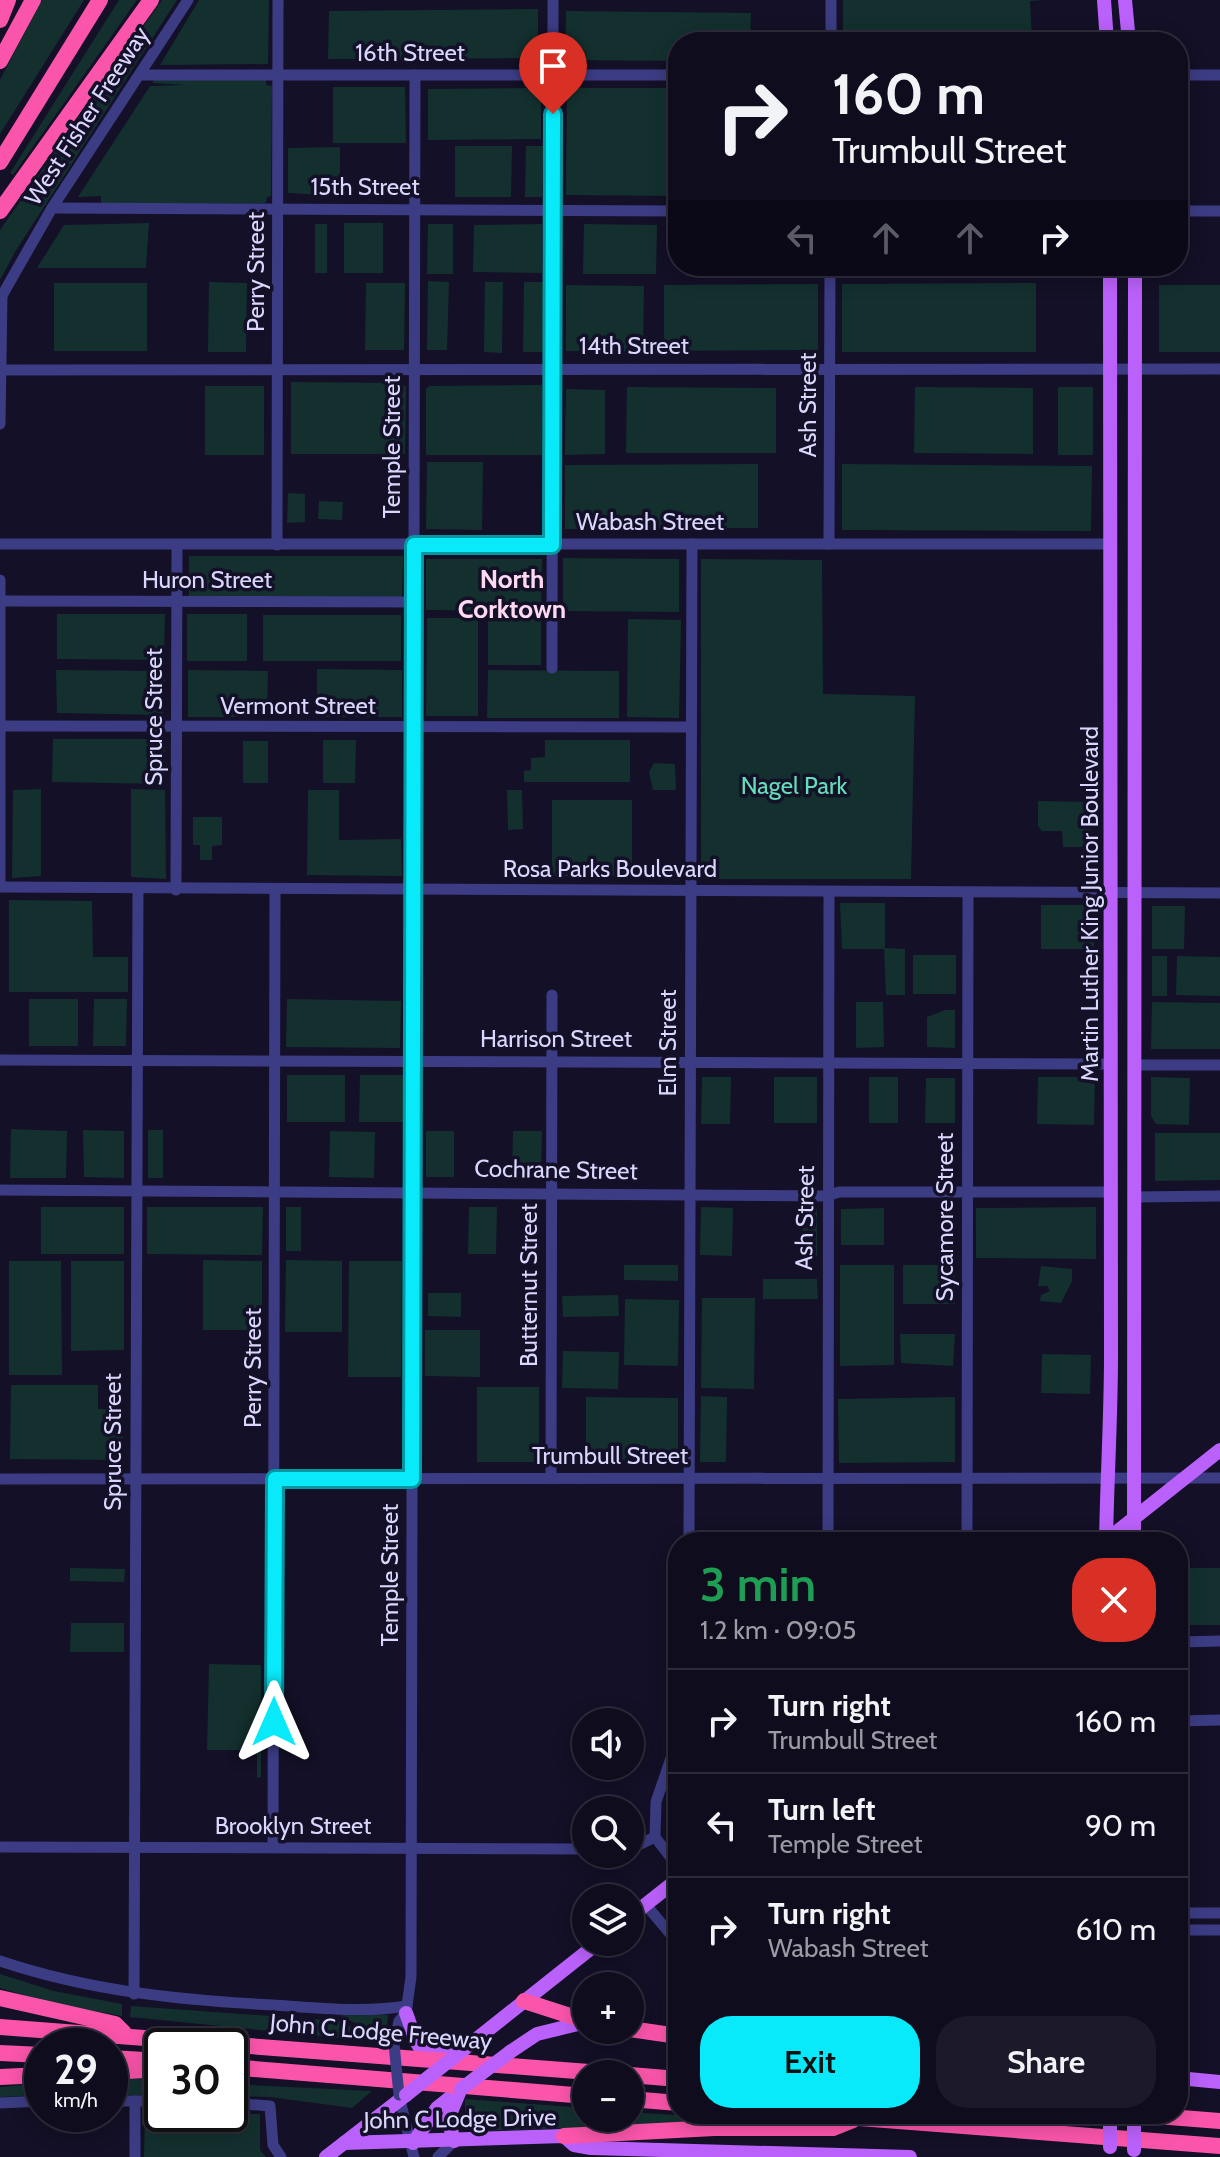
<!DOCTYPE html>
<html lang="en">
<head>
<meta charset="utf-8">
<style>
  :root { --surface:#0e0c1d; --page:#1c1a2a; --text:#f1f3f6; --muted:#9b9ba4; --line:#2e2c3b; --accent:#08eaf9 }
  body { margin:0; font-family:Cabin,sans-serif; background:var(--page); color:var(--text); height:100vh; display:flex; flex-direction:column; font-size:30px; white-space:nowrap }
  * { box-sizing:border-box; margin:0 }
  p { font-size:26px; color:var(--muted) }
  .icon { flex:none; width:44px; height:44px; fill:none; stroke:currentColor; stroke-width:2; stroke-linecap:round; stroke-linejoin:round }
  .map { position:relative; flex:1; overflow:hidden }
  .side { position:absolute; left:668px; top:1532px; width:520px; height:592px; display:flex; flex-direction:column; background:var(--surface); border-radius:32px; box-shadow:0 4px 20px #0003,0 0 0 2px var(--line) }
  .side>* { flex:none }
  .banner { position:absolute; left:668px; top:32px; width:520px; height:244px; border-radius:32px; box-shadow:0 4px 20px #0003,0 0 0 2px var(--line); background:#0e0c1d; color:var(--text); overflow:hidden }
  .buttons { position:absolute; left:572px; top:1708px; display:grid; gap:16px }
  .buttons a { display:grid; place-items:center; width:72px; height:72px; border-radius:50%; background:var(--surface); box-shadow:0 4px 20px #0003,0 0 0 2px var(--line); font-size:40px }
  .speed { position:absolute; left:24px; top:2028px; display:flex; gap:16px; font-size:40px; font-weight:700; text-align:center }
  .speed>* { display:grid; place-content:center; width:104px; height:104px; border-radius:50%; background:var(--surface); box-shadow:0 4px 20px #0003,0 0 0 2px var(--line); line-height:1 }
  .speed small { font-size:20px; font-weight:400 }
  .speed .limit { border:4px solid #111; border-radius:12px; background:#fff; color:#111 }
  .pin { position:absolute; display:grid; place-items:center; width:68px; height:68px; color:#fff; margin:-82px -34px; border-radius:50% 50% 50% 0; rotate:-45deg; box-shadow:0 0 8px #0007 }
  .pin .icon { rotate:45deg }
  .me { position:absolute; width:88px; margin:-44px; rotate:0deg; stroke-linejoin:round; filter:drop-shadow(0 0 6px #0008) }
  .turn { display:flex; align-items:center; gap:28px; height:168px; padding:0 32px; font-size:36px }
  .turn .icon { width:104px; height:104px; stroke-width:2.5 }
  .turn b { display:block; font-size:56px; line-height:68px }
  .lanes { display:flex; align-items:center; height:76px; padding:0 32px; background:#0003; justify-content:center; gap:40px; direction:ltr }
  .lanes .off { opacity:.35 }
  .round { display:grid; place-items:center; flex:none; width:84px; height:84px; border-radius:32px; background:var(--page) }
  .head { display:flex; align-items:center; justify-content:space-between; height:136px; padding:0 32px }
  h1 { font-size:48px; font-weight:600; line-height:60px; color:#1e9e55 }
  .cta { display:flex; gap:16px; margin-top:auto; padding:16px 32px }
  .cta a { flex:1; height:92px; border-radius:32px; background:var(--accent); color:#111; font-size:32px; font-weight:600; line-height:92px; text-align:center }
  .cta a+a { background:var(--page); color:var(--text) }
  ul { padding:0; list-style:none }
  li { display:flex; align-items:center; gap:24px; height:104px; padding:0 32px; border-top:2px solid var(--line) }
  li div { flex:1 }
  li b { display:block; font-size:30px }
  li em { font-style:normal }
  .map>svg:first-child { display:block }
</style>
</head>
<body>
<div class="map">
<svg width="1220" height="2157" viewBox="0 0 1220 2157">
  <rect width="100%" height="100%" fill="#131027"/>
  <!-- green -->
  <g fill="#13302e">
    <polygon points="42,0 84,0 0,134 0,80"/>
    <polygon points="119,0 137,0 13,175 10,173"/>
    <polygon points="162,0 177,0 15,252 0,280 0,230"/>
    <polygon points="199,0 269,0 268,64 160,65"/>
    <polygon points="843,0 1045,0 1030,1 1032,42 843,42"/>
    <polygon points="538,9 538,58 328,59 329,11"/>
    <polygon points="566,11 751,13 750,42 678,42 678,61 565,60"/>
    <polygon points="155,79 266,79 266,85 272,86 271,196 267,197 266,203 101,203 101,196 78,197 150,86 185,85 152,83"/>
    <polygon points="333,87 405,87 406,143 333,143"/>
    <polygon points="541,88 541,139 428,140 428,89"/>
    <polygon points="567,88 678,88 678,196 566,195"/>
    <polygon points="455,146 512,146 511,197 455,197"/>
    <polygon points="526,146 543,146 542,197 525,197"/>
    <polygon points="340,147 340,196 288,193 288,148"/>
    <polygon points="149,223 146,268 37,268 64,225"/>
    <rect x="344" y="223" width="39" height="50"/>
    <rect x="315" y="224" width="12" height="49"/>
    <polygon points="428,224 453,224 453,274 427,274"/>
    <polygon points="542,224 542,273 473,272 474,225"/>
    <polygon points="584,224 657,225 656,274 583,274"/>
    <polygon points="753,266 818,266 818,274 753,275"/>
    <rect x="842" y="266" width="134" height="8"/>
    <polygon points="1011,266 1093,266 1093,275 1011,274"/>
    <polygon points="428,281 449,282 447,350 427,350"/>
    <polygon points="209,282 247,283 246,352 208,352"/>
    <polygon points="485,282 503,282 502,353 484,352"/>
    <polygon points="524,282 544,282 543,352 523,352"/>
    <rect x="54" y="283" width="93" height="68"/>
    <polygon points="366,283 405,283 404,350 365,350"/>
    <polygon points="1036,283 1036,352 842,352 842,284"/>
    <polygon points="818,284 818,350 664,351 664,285"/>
    <polygon points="566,285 644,286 643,352 566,351"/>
    <rect x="1159" y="285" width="61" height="67"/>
    <polygon points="291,382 401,383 406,387 405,454 291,454"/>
    <polygon points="542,385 542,455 426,455 426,389 429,386"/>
    <rect x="205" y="386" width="59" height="69"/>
    <polygon points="627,387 776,388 776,453 626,453"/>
    <polygon points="915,387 1033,388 1033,454 914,453"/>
    <rect x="1058" y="387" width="35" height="68"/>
    <polygon points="566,389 605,390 605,454 565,455"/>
    <polygon points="427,462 483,462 482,530 426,529"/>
    <polygon points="758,464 758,528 565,529 565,465"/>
    <polygon points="842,464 1092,466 1091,531 842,530"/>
    <polygon points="288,493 305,494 305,522 287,523"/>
    <polygon points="319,501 343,502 342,520 318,519"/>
    <polygon points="189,556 403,556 402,597 189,596"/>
    <polygon points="563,558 679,559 679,612 563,611"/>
    <polygon points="426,559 542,559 541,611 426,610"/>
    <polygon points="701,559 822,560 823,694 915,696 911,879 701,879"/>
    <polygon points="57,614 165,614 164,660 57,659"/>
    <rect x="187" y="614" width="60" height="47"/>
    <rect x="263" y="615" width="138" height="46"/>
    <polygon points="427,618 478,618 478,716 426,716"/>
    <rect x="488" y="619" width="53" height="46"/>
    <polygon points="628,619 681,620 679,718 627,717"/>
    <polygon points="317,669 402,670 402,717 317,717"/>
    <polygon points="56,670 165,671 163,715 57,713"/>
    <polygon points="188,670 268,671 267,717 188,717"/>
    <polygon points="488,670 619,671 619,718 487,718"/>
    <polygon points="53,739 165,739 164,784 52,782"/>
    <polygon points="323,740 356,740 355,783 323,783"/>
    <polygon points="545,740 630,740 630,782 524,782 524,771 531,770 531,758 545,757"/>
    <rect x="243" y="741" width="25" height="42"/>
    <polygon points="654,763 675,764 676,790 653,790 649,772"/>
    <polygon points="41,789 41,876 12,878 13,790"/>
    <polygon points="131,789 165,790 166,879 131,877"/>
    <polygon points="308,790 339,790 339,840 401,839 402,876 307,875"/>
    <polygon points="507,790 522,790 523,829 508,830"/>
    <rect x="552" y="800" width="80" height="76"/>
    <polygon points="1038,801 1091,802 1090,847 1063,847 1062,831 1042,831 1038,826"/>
    <polygon points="193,817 222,817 222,845 212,846 212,860 200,860 200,845 193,845"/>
    <polygon points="9,900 92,901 93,957 128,957 128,992 9,992"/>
    <polygon points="840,903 885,903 885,948 905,949 905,995 886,995 884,949 842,949"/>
    <rect x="1041" y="905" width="53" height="44"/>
    <polygon points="1152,906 1185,906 1184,949 1152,949"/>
    <rect x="913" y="955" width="43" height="39"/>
    <rect x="1152" y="956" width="15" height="40"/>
    <polygon points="1177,956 1220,957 1220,996 1176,995"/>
    <rect x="29" y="999" width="49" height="47"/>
    <polygon points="94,999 127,999 126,1046 93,1046"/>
    <polygon points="287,999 401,1001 400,1048 286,1047"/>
    <polygon points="856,1002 883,1002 884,1047 856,1048"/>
    <polygon points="1152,1002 1220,1003 1220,1049 1151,1049"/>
    <polygon points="945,1010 955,1010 955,1048 927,1047 927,1017"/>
    <rect x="287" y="1075" width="58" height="47"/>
    <polygon points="360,1075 403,1075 403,1122 359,1122"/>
    <polygon points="702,1077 731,1077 730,1124 701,1124"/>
    <rect x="774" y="1077" width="43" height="46"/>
    <rect x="869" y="1077" width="29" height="46"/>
    <polygon points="1038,1077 1095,1077 1094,1125 1037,1124"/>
    <polygon points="1151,1077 1190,1078 1189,1125 1156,1124 1151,1116"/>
    <polygon points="926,1078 955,1078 955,1123 925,1123"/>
    <polygon points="11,1129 67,1131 66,1178 10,1178"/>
    <polygon points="83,1130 124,1131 124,1178 84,1177"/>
    <rect x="148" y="1130" width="15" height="48"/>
    <polygon points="330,1131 375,1132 374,1178 329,1177"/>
    <rect x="426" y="1131" width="28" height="46"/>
    <polygon points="513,1131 542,1131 541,1178 512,1178"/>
    <polygon points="1155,1133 1220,1133 1220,1180 1155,1181"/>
    <rect x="41" y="1207" width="83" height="47"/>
    <polygon points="147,1207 263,1207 262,1255 147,1254"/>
    <rect x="286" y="1207" width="15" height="44"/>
    <polygon points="469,1207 497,1207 496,1254 468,1254"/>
    <polygon points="701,1207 733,1208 732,1256 700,1255"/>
    <polygon points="1096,1207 1096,1259 976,1258 976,1208"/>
    <polygon points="803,1208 817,1208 817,1256 802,1255"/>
    <polygon points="884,1208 884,1245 841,1245 841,1209"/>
    <polygon points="203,1260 262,1261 262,1330 203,1330"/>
    <polygon points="286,1260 342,1261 342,1332 285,1332"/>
    <polygon points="9,1261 61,1261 62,1375 9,1375"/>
    <polygon points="71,1261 124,1261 124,1350 71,1351"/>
    <polygon points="349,1261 402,1261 401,1377 348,1377"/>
    <polygon points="624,1265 678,1265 678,1281 624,1280"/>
    <polygon points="840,1265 894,1265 894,1365 840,1366"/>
    <rect x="903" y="1265" width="52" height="39"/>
    <polygon points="1041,1266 1072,1269 1072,1281 1061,1303 1040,1301 1041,1295 1050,1291 1047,1286 1038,1286"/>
    <polygon points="763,1279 817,1279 818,1299 763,1299"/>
    <polygon points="428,1293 461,1293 461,1317 428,1316"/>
    <polygon points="618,1295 619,1316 563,1317 562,1296"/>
    <polygon points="702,1298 755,1298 754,1389 701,1388"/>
    <polygon points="625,1299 679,1300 678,1366 624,1365"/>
    <polygon points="425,1330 480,1330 480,1377 425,1376"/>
    <polygon points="900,1334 955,1334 953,1366 901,1363"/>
    <polygon points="563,1351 619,1352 618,1389 562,1388"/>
    <polygon points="1042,1354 1091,1355 1090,1394 1041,1393"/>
    <polygon points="11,1385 98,1385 98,1409 123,1409 123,1460 10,1459"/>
    <rect x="477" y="1387" width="62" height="75"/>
    <polygon points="701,1396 727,1397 726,1462 700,1462"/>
    <polygon points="586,1397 678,1398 678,1461 586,1461"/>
    <polygon points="955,1397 955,1462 839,1463 838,1399"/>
    <polygon points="70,1568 125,1569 124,1582 70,1581"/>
    <polygon points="1181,1568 1220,1568 1220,1625 1178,1625"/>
    <polygon points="71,1623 124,1623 124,1652 70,1652"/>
    <polygon points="209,1664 261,1665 261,1777 257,1778 257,1750 207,1750"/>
    <polygon points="0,1974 54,1991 122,2004 122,2016 51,2003 0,1988"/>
    <polygon points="131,2006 340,2021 380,2042 130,2017"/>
    <polygon points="351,2012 388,2015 386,2039 341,2016"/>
    <polygon points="128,2078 162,2080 162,2096 128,2095"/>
    <polygon points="42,2083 42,2095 0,2097 0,2087"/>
    <polygon points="230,2084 372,2091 352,2108 270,2097 230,2096"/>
    <polygon points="465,2099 586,2108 586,2118 630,2118 630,2112 720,2118 720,2124 474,2131 465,2117"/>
    <polygon points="145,2113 260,2114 260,2150 266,2157 144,2157"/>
  </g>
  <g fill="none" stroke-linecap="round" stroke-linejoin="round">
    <!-- minor -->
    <g stroke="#3c3c84" stroke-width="11">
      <polyline points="831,42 831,0"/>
      <polyline points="142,75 678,75"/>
      <polyline points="1178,75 1220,75"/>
      <polyline points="52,208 678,211"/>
      <polyline points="1178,211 1220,211"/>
      <polyline points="0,299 52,208 188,0"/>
      <polyline points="0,370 1220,369"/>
      <polyline points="0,424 2,295"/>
      <polyline points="0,544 1109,544"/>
      <polyline points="829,544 830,266"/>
      <polyline points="277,545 278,0"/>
      <polyline points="0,580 0,885"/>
      <polyline points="1,601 414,602"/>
      <polyline points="552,668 553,0"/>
      <polyline points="2,726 691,727"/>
      <polyline points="0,887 1220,893"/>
      <polyline points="176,890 177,545"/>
      <polyline points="0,1060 1112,1064"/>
      <polyline points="1135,1065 1220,1065"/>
      <polyline points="0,1190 827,1196 839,1192 1112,1192"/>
      <polyline points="1135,1197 1220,1196"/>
      <polyline points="551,1478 552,995"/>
      <polyline points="0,1479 1220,1478"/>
      <polyline points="689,1542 692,544"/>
      <polyline points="828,1542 829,893"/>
      <polyline points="967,1542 968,893"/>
      <polyline points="1178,1642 1220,1641"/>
      <polyline points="1178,1721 1220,1720"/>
      <polyline points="655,1837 656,1802 678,1738"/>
      <polyline points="655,1837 678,1867"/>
      <polyline points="0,1847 586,1849"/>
      <polyline points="273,1847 275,890"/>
      <polyline points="630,1849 655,1837"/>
      <polyline points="646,1905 678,1943"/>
      <polyline points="1178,1913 1220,1913"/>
      <polyline points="1178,1930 1220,1930"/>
      <path d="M 0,1961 C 89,1991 179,2000 273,2005 C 317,2008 364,2013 407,2006"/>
      <polyline points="134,1994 138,890"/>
      <polyline points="394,2044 399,2021 406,2013 411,1977 415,75"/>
      <polyline points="399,2096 414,2157"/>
      <polyline points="110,2101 162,2101"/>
      <polyline points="0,2103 42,2101"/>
      <polyline points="230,2103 270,2106 273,2145 281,2157"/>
      <polyline points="135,2157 135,2101"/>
      <polyline points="438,2157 454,2141"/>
    </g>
    <!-- major -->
    <g stroke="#bb61fb" stroke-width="14">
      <polyline points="1104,0 1107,42"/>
      <polyline points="1125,0 1129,42"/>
      <polyline points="1104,1542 1220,1450"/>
      <path d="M 1106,1542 C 1107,1480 1111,1418 1111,1356 C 1111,992 1110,630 1110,266"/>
      <polyline points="1134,1542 1135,266"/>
      <polyline points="630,1917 678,1879"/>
      <path d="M 406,2013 C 420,2050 415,2061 464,2049 L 599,1942"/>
      <polyline points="510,2052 537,2034 586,2022"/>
      <polyline points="1178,2078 1220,2082"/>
      <polyline points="454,2141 448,2119 459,2093"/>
      <polyline points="344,2143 564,2136 574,2145 591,2148 910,2157"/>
      <polyline points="413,2143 437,2108 461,2089"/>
      <polyline points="326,2157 406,2095"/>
    </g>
    <!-- highway -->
    <g stroke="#fb55ab" stroke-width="16">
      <polyline points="0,20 8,0"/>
      <polyline points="0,61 33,0"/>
      <polyline points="0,162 100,0"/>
      <polyline points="0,211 151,0"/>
      <polyline points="0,1998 115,2024 124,2033"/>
      <polyline points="524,2001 586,2021"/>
      <polyline points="0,2027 615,2074"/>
      <polyline points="630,2029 678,2036"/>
      <polyline points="0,2053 42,2055"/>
      <polyline points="110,2058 162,2061"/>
      <polyline points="230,2067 586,2096"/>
      <polyline points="110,2072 162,2069"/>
      <polyline points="630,2075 678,2079"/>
      <polyline points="0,2077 42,2075"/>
      <polyline points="630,2099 678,2103"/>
      <polyline points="807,2114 1220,2146"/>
      <polyline points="1131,2114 1220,2121"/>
      <polyline points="564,2136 714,2128 833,2128 853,2120"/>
    </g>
    <!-- minor-bridge -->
    <polyline stroke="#3c3c84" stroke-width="11" points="394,2044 399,2095"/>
    <!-- major-bridge -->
    <g stroke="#bb61fb" stroke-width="14">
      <polyline points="461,2089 510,2052"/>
      <polyline points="406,2095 464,2049"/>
      <polyline points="1110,2114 1110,2147"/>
      <polyline points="1134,2114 1134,2150"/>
    </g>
  </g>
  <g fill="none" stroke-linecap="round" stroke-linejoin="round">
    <!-- route casing -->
    <g stroke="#0598a2" stroke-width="20">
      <polyline id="route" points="274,1722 275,1479 412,1479 414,545 552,545 553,114"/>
    </g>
    <!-- route -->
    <use href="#route" stroke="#08eaf9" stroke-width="14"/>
  </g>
  <g text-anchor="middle" stroke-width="7" stroke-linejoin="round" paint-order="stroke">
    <!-- street labels -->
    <g font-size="24" fill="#dad7fe" stroke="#131027">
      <text x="410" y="61">16th Street</text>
      <text transform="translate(87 116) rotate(-57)" y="8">West Fisher Freeway</text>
      <text x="365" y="195">15th Street</text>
      <text transform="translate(256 272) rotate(-90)" y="8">Perry Street</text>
      <text x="634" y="354">14th Street</text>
      <text transform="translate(808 405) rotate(-90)" y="8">Ash Street</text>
      <text transform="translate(392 447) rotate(-90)" y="8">Temple Street</text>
      <text x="650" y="530">Wabash Street</text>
      <text x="207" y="588">Huron Street</text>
      <text x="298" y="714">Vermont Street</text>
      <text transform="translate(154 717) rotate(-90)" y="8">Spruce Street</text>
      <text x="610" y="877">Rosa Parks Boulevard</text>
      <text transform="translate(1090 904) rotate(-90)" y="8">Martin Luther King Junior Boulevard</text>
      <text x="556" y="1047">Harrison Street</text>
      <text transform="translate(668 1043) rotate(-90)" y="8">Elm Street</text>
      <text transform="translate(556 1170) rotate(1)" y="8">Cochrane Street</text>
      <text transform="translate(945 1217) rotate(-90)" y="8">Sycamore Street</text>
      <text transform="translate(805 1218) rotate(-89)" y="8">Ash Street</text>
      <text transform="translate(529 1285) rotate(-90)" y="8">Butternut Street</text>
      <text transform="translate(253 1368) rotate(-90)" y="8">Perry Street</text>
      <text transform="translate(113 1442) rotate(-90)" y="8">Spruce Street</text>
      <text x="610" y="1464">Trumbull Street</text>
      <text transform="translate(390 1575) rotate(-90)" y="8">Temple Street</text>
      <text x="293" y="1834">Brooklyn Street</text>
      <text transform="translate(381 2032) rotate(5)" y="8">John C Lodge Freeway</text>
      <text transform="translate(460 2119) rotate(-1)" y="8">John C Lodge Drive</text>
    </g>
    <!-- park labels -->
    <g font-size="24" fill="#63ddba" stroke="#131027">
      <text x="794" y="794">Nagel Park</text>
    </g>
    <!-- neighbourhood labels -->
    <g font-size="26" font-weight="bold" fill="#fed9f2" stroke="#131027">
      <text x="512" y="588">North<tspan x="512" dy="30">Corktown</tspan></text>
    </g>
  </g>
</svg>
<div class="buttons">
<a><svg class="icon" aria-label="sound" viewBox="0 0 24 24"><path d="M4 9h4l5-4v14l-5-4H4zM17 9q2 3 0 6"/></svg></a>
<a><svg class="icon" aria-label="search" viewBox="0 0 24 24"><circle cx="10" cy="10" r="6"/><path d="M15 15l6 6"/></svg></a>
<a><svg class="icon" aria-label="layers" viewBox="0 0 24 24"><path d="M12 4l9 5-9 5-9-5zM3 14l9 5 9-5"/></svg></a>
<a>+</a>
<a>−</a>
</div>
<div class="speed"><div>29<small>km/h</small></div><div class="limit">30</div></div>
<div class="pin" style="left:553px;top:114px;background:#d93025"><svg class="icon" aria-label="arrive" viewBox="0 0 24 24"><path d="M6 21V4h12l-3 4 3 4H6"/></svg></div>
<svg class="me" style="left:274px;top:1722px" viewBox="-20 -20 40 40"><path d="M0-17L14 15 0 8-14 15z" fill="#08eaf9" stroke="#fff" stroke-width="4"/></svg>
<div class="banner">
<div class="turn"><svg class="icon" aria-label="right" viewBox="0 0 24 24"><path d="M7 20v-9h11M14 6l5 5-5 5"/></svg><div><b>160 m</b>Trumbull Street</div></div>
<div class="lanes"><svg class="icon off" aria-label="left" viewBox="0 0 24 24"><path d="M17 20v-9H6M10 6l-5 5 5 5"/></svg><svg class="icon off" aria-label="ahead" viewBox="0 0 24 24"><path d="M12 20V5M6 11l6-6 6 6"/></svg><svg class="icon off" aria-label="ahead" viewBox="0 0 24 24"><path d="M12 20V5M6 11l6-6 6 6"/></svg><svg class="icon" aria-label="right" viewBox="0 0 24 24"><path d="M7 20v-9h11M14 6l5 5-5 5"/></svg></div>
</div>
<section class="side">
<div class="head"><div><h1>3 min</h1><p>1.2 km · 09:05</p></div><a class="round" style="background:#d93025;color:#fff"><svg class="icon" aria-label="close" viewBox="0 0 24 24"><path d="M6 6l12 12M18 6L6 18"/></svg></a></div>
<ul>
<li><svg class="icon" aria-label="right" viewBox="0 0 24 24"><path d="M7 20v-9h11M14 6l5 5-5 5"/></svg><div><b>Turn right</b><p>Trumbull Street</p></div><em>160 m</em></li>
<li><svg class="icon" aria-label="left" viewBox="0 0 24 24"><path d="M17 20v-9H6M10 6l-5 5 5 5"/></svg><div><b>Turn left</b><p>Temple Street</p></div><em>90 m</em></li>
<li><svg class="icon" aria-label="right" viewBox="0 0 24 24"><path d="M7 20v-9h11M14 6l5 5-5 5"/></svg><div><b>Turn right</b><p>Wabash Street</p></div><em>610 m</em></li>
</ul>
<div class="cta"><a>Exit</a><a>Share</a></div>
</section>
</div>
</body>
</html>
